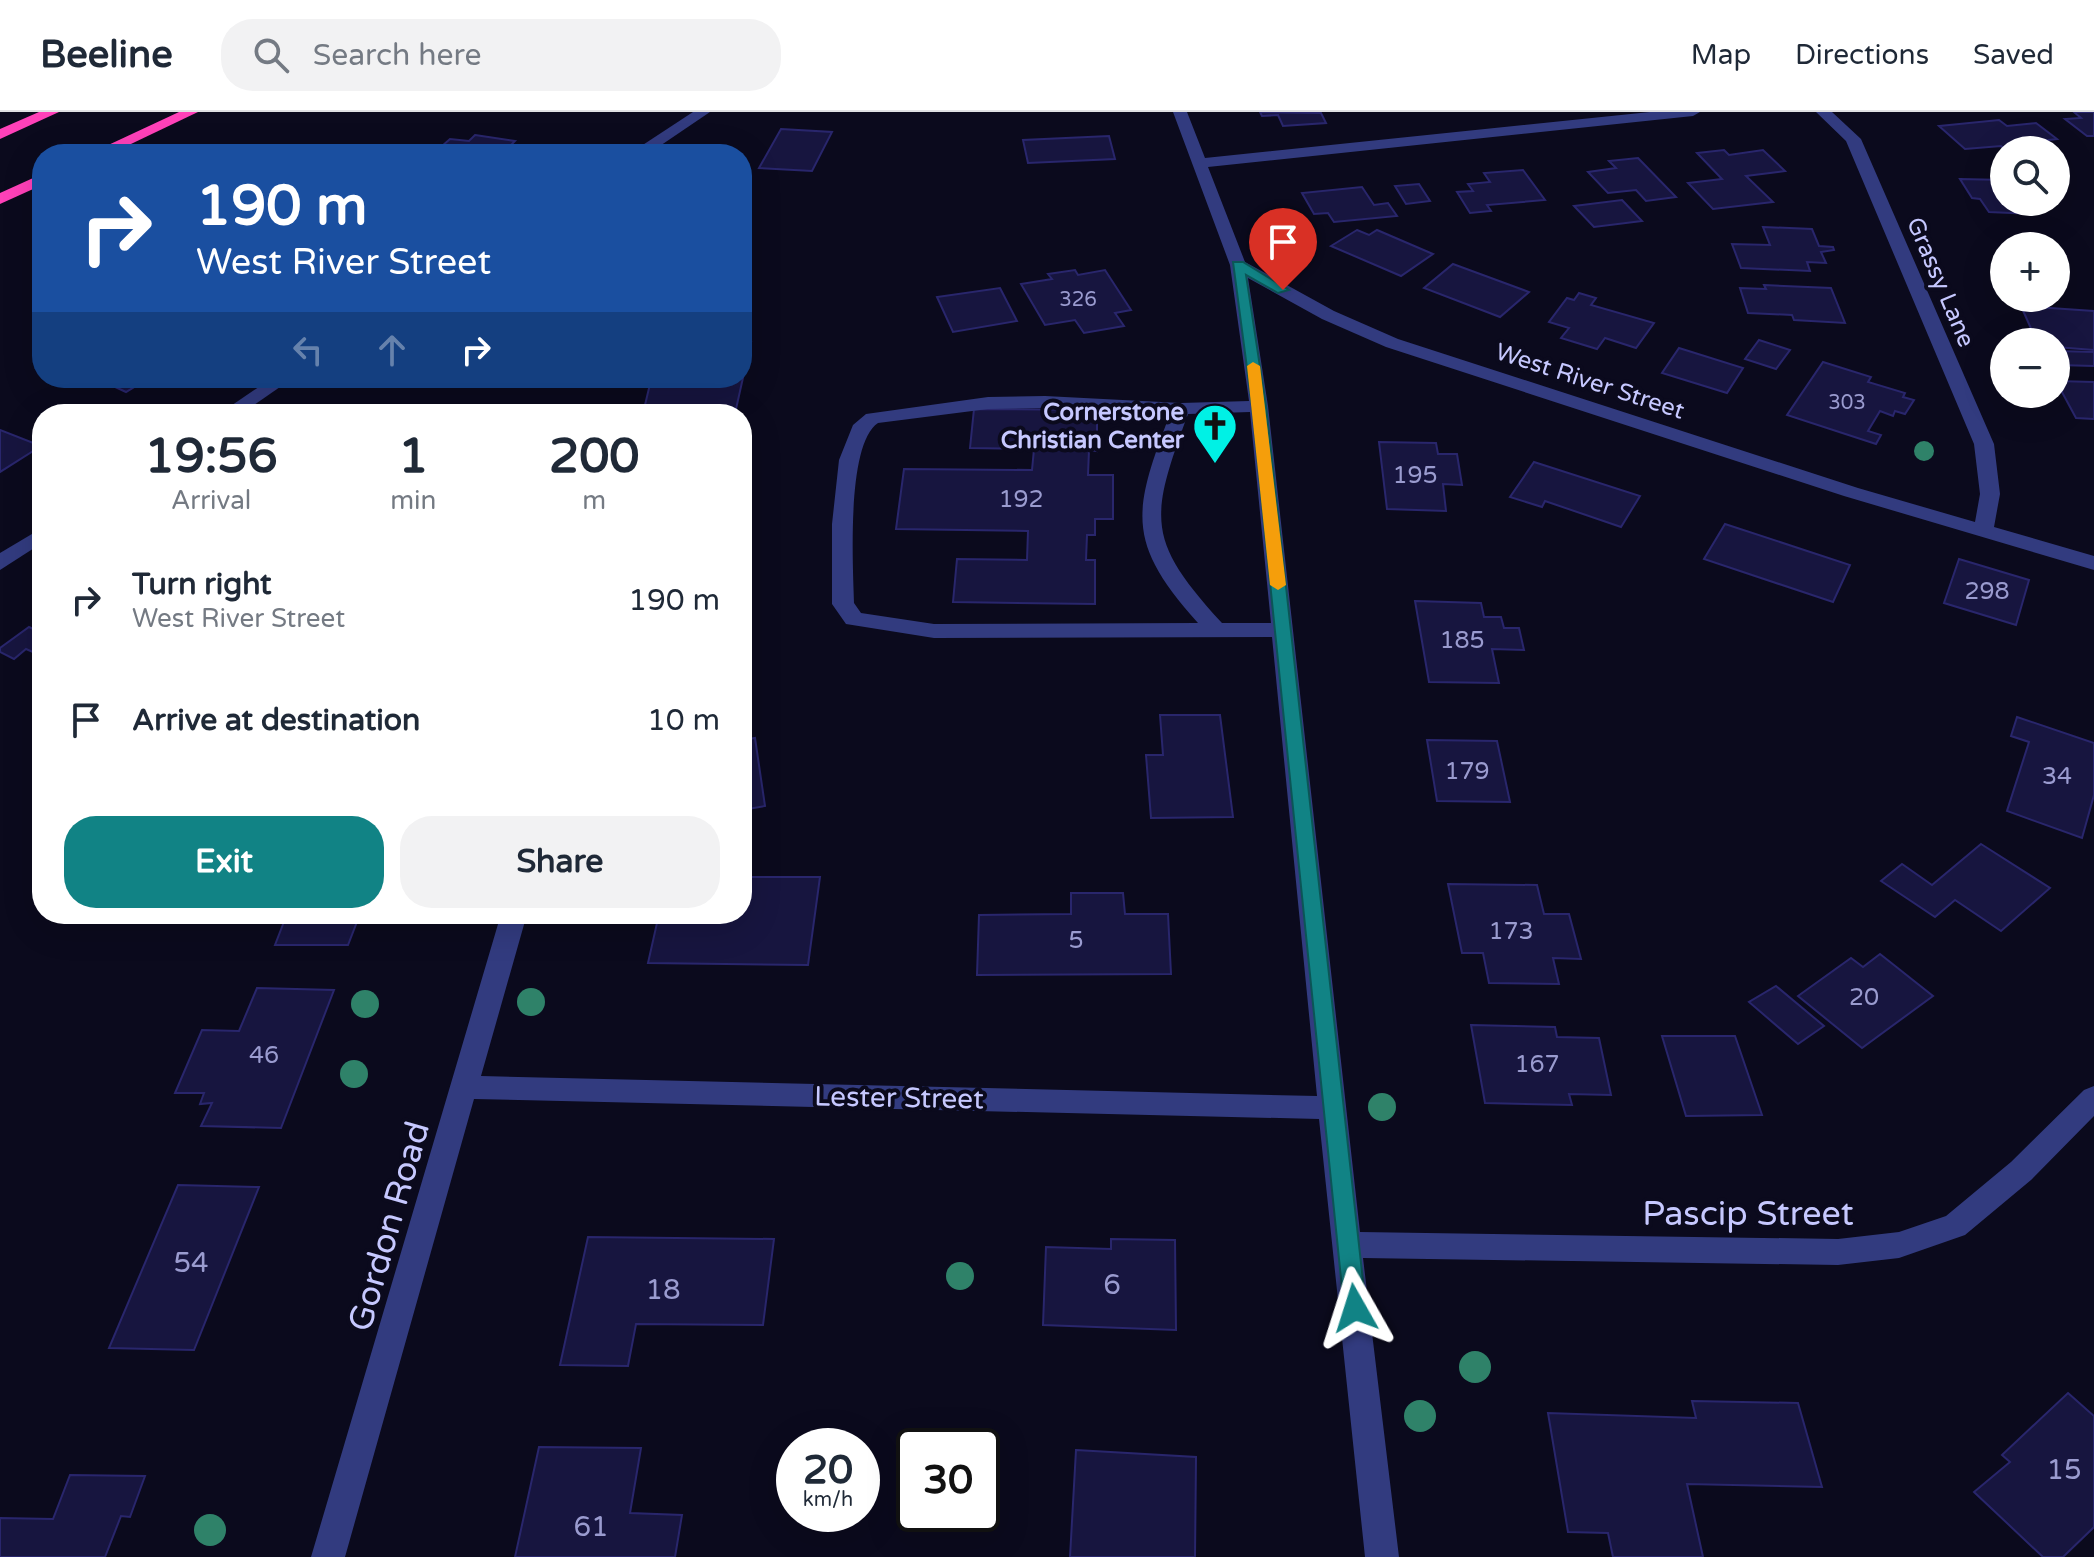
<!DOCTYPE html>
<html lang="en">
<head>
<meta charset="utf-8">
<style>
  :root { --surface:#fff; --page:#f2f2f3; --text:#1f2937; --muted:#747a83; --line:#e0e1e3; --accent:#118385 }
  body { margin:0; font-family:"Varela Round",sans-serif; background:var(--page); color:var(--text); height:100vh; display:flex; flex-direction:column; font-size:30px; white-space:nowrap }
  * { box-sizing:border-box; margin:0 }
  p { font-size:26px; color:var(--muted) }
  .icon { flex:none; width:44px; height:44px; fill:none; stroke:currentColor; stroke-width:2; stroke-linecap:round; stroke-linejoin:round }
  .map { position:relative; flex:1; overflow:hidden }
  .side { position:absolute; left:32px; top:292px; width:720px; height:520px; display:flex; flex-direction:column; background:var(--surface); border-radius:32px; box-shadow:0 8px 32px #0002 }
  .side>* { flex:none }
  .banner { position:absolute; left:32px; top:32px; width:720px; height:244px; border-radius:32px; box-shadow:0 8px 32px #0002; background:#1a4fa0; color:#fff; overflow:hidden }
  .controls { position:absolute; left:1990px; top:24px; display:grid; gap:16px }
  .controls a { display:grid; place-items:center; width:80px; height:80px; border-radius:50%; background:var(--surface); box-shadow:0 8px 32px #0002; font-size:40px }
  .speed { position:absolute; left:776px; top:1316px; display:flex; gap:16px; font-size:40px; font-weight:700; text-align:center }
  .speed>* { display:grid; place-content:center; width:104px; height:104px; border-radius:50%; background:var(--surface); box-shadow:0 8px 32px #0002; line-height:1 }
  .speed small { font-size:20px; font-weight:400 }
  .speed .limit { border:4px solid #111; border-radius:12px; background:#fff; color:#111 }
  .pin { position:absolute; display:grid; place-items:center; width:68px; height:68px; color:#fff; margin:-82px -34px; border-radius:50% 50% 50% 0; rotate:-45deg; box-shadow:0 0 8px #0007 }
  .pin .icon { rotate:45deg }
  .me { position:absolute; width:88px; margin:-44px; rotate:354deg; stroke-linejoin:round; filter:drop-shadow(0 0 6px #0008) }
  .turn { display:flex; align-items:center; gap:28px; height:168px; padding:0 32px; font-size:36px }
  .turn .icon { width:104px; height:104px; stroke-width:2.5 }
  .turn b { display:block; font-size:56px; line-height:68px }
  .lanes { display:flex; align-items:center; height:76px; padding:0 32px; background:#0003; justify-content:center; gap:40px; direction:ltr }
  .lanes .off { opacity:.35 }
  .eta { display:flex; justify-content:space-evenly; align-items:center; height:136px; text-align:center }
  .eta b { font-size:48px; font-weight:700; line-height:56px }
  .action { display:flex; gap:16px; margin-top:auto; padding:16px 32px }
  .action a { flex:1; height:92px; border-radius:32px; background:var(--accent); color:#fff; font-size:32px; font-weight:700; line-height:92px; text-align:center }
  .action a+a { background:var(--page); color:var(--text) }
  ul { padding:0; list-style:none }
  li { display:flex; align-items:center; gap:24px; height:120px; padding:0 32px }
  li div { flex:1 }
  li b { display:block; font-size:30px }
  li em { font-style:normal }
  header { display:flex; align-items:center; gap:48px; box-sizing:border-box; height:112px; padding:0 40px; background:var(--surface); border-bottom:2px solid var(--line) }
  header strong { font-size:38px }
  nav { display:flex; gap:44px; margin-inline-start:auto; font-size:28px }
  .search { width:560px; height:72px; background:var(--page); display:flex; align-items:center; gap:20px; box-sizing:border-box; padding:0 28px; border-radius:32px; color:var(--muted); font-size:30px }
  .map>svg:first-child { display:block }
</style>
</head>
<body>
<header>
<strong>Beeline</strong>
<div class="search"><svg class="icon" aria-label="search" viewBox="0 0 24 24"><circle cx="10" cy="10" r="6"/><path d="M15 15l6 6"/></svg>Search here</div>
<nav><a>Map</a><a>Directions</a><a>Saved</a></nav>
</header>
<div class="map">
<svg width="2094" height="1445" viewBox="0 0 2094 1445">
  <rect width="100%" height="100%" fill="#0b0a1d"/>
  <!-- building -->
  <g fill="#17153f" stroke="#29266c" stroke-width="2">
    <polygon points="1260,0 1321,1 1326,11 1283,14 1278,3 1262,4"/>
    <polygon points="2074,0 2094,0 2094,24 2087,24 2065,7 2081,6"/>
    <polygon points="1999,8 2007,14 2036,11 2057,27 2031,30 2041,38 2006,38 2001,34 1965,37 1939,14"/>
    <polygon points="781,17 832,20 812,59 759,56"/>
    <polygon points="475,23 515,29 502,42 433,42 450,27 469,29"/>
    <polygon points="1109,24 1115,47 1028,51 1023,28"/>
    <polygon points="1724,38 1729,43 1763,38 1785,59 1746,64 1773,90 1713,97 1688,71 1722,67 1697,41"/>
    <polygon points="1638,46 1676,85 1646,89 1636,78 1608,81 1588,60 1616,56 1609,49"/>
    <polygon points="1523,58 1545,88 1487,93 1491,99 1470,101 1457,80 1473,79 1468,72 1490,70 1484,61"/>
    <polygon points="1960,67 2004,68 2004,90 2028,90 2035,102 1989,100 1980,87 1972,86"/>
    <polygon points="1419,72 1430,89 1406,92 1395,74"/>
    <polygon points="1362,75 1374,93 1388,91 1397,104 1334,110 1328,101 1314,102 1302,81"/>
    <polygon points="1622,88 1642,109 1594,115 1574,94"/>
    <polygon points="1763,115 1812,117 1819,134 1833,135 1834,138 1821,140 1826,151 1807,150 1810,159 1741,156 1732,132 1770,133"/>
    <polygon points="1357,118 1369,123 1377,118 1433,142 1401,164 1331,134"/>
    <polygon points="1453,152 1529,180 1500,205 1424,176"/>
    <polygon points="1075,158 1078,163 1105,158 1131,198 1115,201 1124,214 1084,221 1075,208 1045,213 1021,172 1052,167 1048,162"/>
    <polygon points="1764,173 1831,176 1845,211 1794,208 1792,203 1748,201 1740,176 1766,177"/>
    <polygon points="1000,176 1017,209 953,220 937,185"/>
    <polygon points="1579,181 1596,186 1591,193 1654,211 1636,236 1605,226 1597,237 1561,226 1569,216 1549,210 1567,186 1574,188"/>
    <polygon points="2021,194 2094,199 2094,238 2056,235 2056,230 2037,230"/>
    <polygon points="1759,228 1790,238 1776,257 1745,247"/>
    <polygon points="742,230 751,230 736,297 668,297 669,293 645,293 650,272 675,272 676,266 742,266"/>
    <polygon points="1679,236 1743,256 1727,281 1662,261"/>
    <polygon points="2056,239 2094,240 2094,254 2059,253"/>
    <polygon points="1823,250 1871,265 1868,270 1905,281 1903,285 1914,288 1905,302 1895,299 1893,304 1880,299 1868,319 1881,323 1876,332 1787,303"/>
    <polygon points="96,266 149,266 126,280"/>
    <polygon points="2056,269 2094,270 2094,307 2076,306"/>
    <polygon points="974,297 1097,298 1097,339 1089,338 1088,363 1113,363 1113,407 1095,407 1095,423 1087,423 1086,448 1095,448 1095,492 953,490 957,447 1027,448 1028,419 896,417 904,357 1032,358 1034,337 970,336"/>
    <polygon points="0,318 41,334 0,360"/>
    <polygon points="1379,330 1436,331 1438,342 1457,342 1462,373 1443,372 1446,399 1387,397"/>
    <polygon points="1534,350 1640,384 1621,415 1545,389 1542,395 1510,385"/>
    <polygon points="1725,412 1850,453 1833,490 1704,447"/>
    <polygon points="1959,447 2029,468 2016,513 1944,491"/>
    <polygon points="1415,489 1481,491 1484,505 1501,505 1504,516 1519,516 1524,538 1492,537 1499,571 1429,570"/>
    <polygon points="29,515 42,521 42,544 26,537 14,547 0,540 0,536"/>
    <polygon points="1160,603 1220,603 1233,705 1151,706 1146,643 1163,643"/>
    <polygon points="2017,605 2094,631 2094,683 2082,726 2007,699 2029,630 2011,624"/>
    <polygon points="755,626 765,694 742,698 742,628"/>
    <polygon points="1427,628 1497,629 1510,690 1437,689"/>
    <polygon points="1981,732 2050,776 2001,819 1955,788 1935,805 1881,769 1902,752 1932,773"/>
    <polygon points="742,765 820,765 808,853 648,851 659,802 742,802"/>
    <polygon points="1448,772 1537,773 1544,802 1569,802 1581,847 1553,846 1559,872 1489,871 1483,841 1462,841"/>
    <polygon points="1071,781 1123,781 1125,802 1168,802 1171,862 977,863 979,803 1071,802"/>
    <polygon points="287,802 360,802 348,833 275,833"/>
    <polygon points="1880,842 1933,884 1862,936 1798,884 1851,846 1863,855"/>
    <polygon points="1776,874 1824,914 1798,932 1749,890"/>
    <polygon points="257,876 334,878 281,1016 201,1014 212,991 200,992 204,981 175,981 202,918 239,919"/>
    <polygon points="1471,913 1555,915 1557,925 1599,926 1611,983 1569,982 1572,993 1485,991"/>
    <polygon points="1662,924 1735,924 1762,1003 1686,1004"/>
    <polygon points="178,1073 259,1075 194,1238 109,1236"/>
    <polygon points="588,1125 774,1127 763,1213 636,1212 628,1254 560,1253"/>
    <polygon points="1111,1127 1175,1128 1176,1218 1043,1213 1046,1135 1111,1137"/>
    <polygon points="2068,1281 2094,1304 2094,1415 2063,1445 2043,1445 1974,1380 2010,1350 2002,1343"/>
    <polygon points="1692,1289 1798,1291 1822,1375 1687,1372 1703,1445 1613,1445 1608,1421 1568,1420 1548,1301 1696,1306"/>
    <polygon points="539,1335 641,1336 630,1401 682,1403 675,1445 515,1445"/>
    <polygon points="1076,1338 1196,1345 1195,1445 1070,1445"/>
    <polygon points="70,1363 145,1364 130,1405 121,1404 105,1445 0,1445 0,1406 53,1407"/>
  </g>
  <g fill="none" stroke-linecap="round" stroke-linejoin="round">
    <!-- minor -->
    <g fill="#323b7f" fill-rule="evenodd">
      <polygon points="693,0 710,0 648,42 629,42"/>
      <path d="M 1173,0 L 1187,0 L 1205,46 L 1650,0 L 1700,0 L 1693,4 L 1208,55 L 1245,150 L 1334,199 L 1398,227 L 1858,376 L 1975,410 L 1980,382 L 1974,332 L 1846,29 L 1816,0 L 1832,0 L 1861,27 L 1994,332 L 2000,382 L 1994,415 L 2094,444 L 2094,458 L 1844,384 L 1386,235 L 1322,207 L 1248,166 L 1268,294 L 1360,1120 L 1838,1127 L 1899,1120 L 1946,1104 L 2011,1050 L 2084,978 L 2094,974 L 2094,1004 L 2031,1068 L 1965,1123 L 1899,1146 L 1838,1153 L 1363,1146 L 1399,1445 L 1365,1445 L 1319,1007 L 474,987 L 345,1445 L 311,1445 L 501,802 L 527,802 L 481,964 L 1317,984 L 1272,525 L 934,526 L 846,512 L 832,492 L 832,412 L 839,348 L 853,313 L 866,302 L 988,285 L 1045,284 L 1181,291 L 1249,289 L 1230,153 ZM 1045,296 L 1170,302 C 1133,399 1125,430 1198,511 L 934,512 L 861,501 L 854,491 C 853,454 846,332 878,311 L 988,297 ZM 1250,300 L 1271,511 L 1222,511 C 1145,427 1150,406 1188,302 Z"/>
      <polygon points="272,266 293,266 241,302 219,302"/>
      <polygon points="42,416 42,431 0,458 0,441"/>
    </g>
    <!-- highway -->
    <g fill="#ff41b9" fill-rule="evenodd">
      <polygon points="39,0 59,0 0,27 0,17"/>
      <polygon points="179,0 198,0 110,42 89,42"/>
      <polygon points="42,62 42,73 0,92 0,81"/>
    </g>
  </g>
  <!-- trees -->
  <g fill="#2f8269">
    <circle cx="1924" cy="339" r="10"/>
    <circle cx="531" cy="890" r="14"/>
    <circle cx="365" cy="892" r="14"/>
    <circle cx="354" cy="962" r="14"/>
    <circle cx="1382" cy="995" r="14"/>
    <circle cx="960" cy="1164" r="14"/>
    <circle cx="1475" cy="1255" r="16"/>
    <circle cx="1420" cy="1304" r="16"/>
    <circle cx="210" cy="1418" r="16"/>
  </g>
  <!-- route -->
  <polygon fill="#118385" stroke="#0b5556" stroke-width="2" points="1233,150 1243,150 1289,178 1278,181 1246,163 1266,294 1366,1196 1363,1203 1355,1206 1347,1203 1344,1196 1252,294"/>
  <!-- slow -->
  <polygon fill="#f59e0b" points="1253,250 1260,254 1286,473 1278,478 1270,473 1247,254"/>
  <!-- icons -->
  <defs>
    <g id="church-pin" transform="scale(2.3)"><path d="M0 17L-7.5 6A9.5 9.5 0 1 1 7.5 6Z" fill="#00f1e5" stroke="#0b0a1d"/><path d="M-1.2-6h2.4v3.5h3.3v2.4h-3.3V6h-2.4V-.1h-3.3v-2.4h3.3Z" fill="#111"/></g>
  </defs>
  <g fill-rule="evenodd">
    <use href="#church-pin" x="1215" y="314"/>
  </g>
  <g text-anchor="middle" stroke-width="8" stroke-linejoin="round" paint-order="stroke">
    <!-- far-number labels -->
    <g font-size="20" fill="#9a9bcf">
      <text x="1078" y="194">326</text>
      <text x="1847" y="297">303</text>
    </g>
    <!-- far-street labels -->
    <g font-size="24" fill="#c6c8ff" stroke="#0b0a1d">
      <text transform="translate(1941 170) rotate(67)" y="8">Grassy Lane</text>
      <text transform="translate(1590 269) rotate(18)" y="8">West River Street</text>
    </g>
    <!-- far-poi labels -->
    <g font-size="24" font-weight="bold" fill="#c6c8ff" stroke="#0b0a1d" text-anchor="end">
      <text x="1184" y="308">Cornerstone<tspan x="1184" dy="28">Christian Center</tspan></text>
    </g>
    <!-- number labels -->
    <g font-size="24" fill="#9a9bcf">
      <text x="1415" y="371">195</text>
      <text x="1021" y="395">192</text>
      <text x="1987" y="487">298</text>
      <text x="1462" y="536">185</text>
      <text x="1467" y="667">179</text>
      <text x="2057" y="672">34</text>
      <text x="1511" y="827">173</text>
      <text x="1076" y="836">5</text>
      <text x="1864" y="893">20</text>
      <text x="264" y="951">46</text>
      <text x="1537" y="960">167</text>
    </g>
    <!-- street labels -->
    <g font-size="28" fill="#c6c8ff" stroke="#0b0a1d">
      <text transform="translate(899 985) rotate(1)" y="10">Lester Street</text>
    </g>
    <!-- near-number labels -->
    <g font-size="28" fill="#9a9bcf">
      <text x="191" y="1160">54</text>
      <text x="1112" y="1182">6</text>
      <text x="663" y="1187">18</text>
      <text x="2064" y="1367">15</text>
      <text x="591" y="1424">61</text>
    </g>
    <!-- near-street labels -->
    <g font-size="34" fill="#c6c8ff" stroke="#0b0a1d">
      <text x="1748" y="1113">Pascip Street</text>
      <text transform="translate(388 1114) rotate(-74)" y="12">Gordon Road</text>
    </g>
  </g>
</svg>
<div class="controls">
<a><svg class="icon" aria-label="search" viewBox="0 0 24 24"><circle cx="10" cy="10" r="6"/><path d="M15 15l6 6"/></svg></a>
<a>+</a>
<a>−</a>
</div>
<div class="speed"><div>20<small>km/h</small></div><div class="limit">30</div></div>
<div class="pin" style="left:1283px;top:178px;background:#d93025"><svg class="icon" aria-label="arrive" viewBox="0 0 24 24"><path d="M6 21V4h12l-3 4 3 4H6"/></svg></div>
<svg class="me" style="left:1355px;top:1196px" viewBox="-20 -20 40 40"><path d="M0-17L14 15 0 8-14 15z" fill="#118385" stroke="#fff" stroke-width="4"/></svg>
<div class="banner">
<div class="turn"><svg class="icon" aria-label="right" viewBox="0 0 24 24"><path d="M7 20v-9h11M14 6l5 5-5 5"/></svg><div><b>190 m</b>West River Street</div></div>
<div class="lanes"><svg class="icon off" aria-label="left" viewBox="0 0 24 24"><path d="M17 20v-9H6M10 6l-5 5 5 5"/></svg><svg class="icon off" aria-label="ahead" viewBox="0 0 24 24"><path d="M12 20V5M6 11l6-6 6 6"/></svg><svg class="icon" aria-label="right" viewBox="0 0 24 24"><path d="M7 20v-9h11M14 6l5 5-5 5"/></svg></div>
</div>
<section class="side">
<div class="eta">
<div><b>19:56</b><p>Arrival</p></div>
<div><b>1</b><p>min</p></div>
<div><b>200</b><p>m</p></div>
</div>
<ul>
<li><svg class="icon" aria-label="right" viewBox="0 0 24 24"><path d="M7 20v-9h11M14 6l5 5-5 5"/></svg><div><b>Turn right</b><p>West River Street</p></div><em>190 m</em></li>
<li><svg class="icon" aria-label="arrive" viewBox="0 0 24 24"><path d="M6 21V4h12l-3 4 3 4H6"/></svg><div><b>Arrive at destination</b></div><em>10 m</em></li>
</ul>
<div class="action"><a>Exit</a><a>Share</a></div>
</section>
</div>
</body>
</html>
